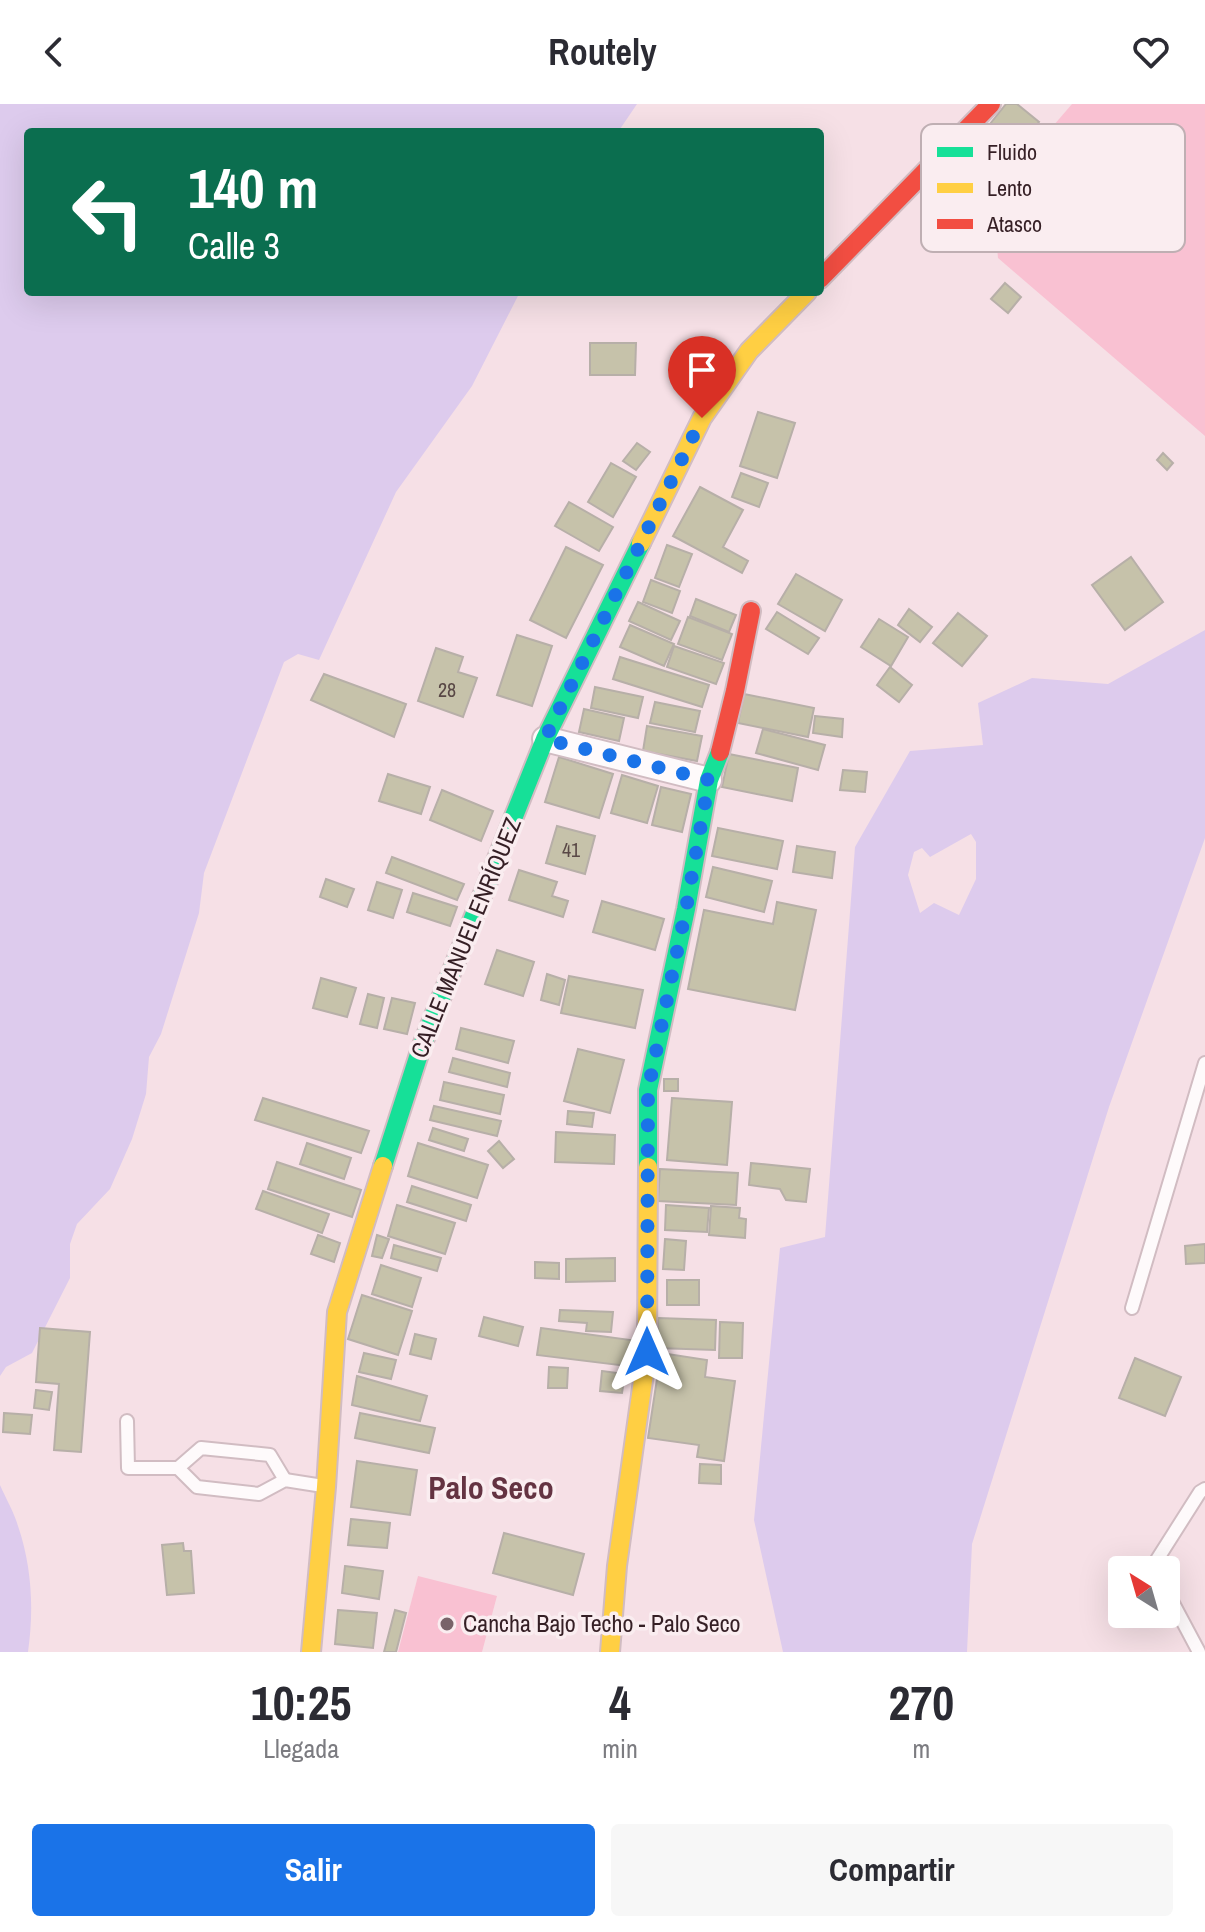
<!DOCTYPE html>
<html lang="es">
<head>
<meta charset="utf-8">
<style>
  :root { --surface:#fff; --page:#f7f7f7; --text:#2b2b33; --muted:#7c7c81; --accent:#1a73e8 }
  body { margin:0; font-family:"Archivo Narrow",sans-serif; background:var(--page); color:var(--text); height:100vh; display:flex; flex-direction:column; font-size:30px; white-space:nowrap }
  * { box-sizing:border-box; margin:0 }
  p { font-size:26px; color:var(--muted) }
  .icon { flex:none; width:44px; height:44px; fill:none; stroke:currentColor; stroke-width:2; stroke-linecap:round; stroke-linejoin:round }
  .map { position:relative; height:1548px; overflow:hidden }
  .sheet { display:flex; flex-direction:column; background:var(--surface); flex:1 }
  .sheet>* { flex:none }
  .guide { position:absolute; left:24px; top:24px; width:800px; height:168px; border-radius:8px; box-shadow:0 8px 32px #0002; background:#0b6e4f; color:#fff; overflow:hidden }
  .needle { width:52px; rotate:323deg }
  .tools { position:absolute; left:1108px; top:1452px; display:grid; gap:16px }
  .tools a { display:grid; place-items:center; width:72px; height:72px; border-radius:8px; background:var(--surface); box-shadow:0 8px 32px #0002; font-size:40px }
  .pin { position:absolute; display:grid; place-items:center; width:68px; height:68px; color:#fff; margin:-82px -34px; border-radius:50% 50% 50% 0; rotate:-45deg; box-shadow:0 0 8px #0007 }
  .pin .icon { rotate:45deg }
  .me { position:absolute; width:88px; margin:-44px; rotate:0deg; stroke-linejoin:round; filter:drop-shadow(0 0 6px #0008) }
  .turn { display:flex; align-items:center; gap:28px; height:168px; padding:0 32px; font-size:36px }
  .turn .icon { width:104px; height:104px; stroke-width:2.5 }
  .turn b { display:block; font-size:56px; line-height:68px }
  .eta { display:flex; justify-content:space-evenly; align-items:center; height:136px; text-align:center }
  .eta b { font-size:48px; font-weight:700; line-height:56px }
  .cta { display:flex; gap:16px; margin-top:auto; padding:16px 32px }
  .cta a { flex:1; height:92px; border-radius:8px; background:var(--accent); color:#fff; font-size:32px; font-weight:700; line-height:92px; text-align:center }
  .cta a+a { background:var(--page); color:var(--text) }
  header { display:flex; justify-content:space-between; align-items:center; height:104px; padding:0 32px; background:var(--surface); font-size:36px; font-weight:700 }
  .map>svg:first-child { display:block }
</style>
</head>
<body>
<header><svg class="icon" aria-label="back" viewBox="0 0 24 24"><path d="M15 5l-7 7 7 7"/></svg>Routely<svg class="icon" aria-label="heart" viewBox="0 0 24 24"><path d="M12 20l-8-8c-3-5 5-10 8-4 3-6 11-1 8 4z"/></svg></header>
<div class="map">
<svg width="1205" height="1548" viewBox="0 0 1205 1548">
  <rect width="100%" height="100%" fill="#f6e0e6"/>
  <!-- green -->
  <g fill="#f9c1d2">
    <polygon points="1072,0 1205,0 1205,332 998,154 992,93"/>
    <polygon points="418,1472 497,1492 482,1548 398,1548"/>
  </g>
  <!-- water -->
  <g fill="#ddcbed" fill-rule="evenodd">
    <polygon points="0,0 637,0 618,28 28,28 28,188 520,188 472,282 396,388 319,556 298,550 284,558 204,769 199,809 161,930 149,953 146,990 132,1035 110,1085 77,1120 70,1140 70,1174 32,1249 6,1263 0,1272"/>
    <path d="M 1205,526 L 1205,734 L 1109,1003 L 972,1440 L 967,1548 L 783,1548 L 754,1416 L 780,1144 L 825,1133 L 855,743 L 910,647 L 983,641 L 978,599 L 1032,574 L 1108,580 ZM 971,730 L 976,738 L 976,775 L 959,811 L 934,799 L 920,809 L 908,771 L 914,748 L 922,744 L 930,753 Z"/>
    <path d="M 0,1381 C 6,1395 14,1408 18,1422 C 32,1463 34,1506 28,1548 L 0,1548 Z"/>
  </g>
  <!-- building -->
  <g fill="#c6c2aa" stroke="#b7afa8" stroke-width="2">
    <polygon points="1006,0 1017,0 1039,18 1011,53 982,30"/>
    <polygon points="1005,179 1021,193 1008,209 991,195"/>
    <polygon points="590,239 636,239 635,271 590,271"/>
    <polygon points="758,308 795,319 777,374 740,362"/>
    <polygon points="637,339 650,348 636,366 623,357"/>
    <polygon points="1163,349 1173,359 1167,366 1157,356"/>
    <polygon points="611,359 636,373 613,413 588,398"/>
    <polygon points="741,369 768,379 759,403 732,393"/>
    <polygon points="700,383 743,406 723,443 748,457 742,469 673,432"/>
    <polygon points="569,398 613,423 599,447 555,422"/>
    <polygon points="667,441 692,450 679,483 655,474"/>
    <polygon points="566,443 603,461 566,534 530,516"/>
    <polygon points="1131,453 1163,498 1125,526 1092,481"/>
    <polygon points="796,470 842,496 825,527 778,500"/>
    <polygon points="651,476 680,487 672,509 643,498"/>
    <polygon points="696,495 736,511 729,528 690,512"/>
    <polygon points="638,498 680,517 671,536 629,517"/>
    <polygon points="909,505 932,523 920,538 898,521"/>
    <polygon points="777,508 819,534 808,550 766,525"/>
    <polygon points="958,509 987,532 962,562 933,539"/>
    <polygon points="688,513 732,530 722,556 678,540"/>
    <polygon points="879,515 908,533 891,562 861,543"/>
    <polygon points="630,521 674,540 664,562 620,543"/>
    <polygon points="517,531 552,542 532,602 497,591"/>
    <polygon points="674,542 724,559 716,580 667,563"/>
    <polygon points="436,544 463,553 458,568 477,574 463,613 418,597"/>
    <polygon points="620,553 709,581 702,603 613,575"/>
    <polygon points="890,563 912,581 899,598 877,581"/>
    <polygon points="324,570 406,600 394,633 311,596"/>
    <polygon points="595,583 643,593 638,614 591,604"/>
    <polygon points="744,590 814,604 808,633 738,619"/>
    <polygon points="655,598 700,607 695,628 650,619"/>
    <polygon points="584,605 624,614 619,637 579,628"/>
    <polygon points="815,612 843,615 842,633 813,629"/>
    <polygon points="647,622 702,632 697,657 643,647"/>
    <polygon points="763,625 825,641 818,666 756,649"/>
    <polygon points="729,650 798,664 792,697 722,683"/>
    <polygon points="559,653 613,670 599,714 545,698"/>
    <polygon points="843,666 867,668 865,688 840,686"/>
    <polygon points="388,670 430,683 421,710 379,697"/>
    <polygon points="622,671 658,682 647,719 611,709"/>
    <polygon points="661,683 691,690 682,728 652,721"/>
    <polygon points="442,686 493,707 481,737 430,716"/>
    <polygon points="557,722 595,732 585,770 546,759"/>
    <polygon points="718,724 783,737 777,765 712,752"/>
    <polygon points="797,742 835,748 832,774 793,768"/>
    <polygon points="392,753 464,780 457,796 386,769"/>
    <polygon points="713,763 772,777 764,808 706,793"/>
    <polygon points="519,766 557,778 552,792 568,797 563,813 509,796"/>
    <polygon points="326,775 354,785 347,803 320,793"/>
    <polygon points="377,778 402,786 393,814 368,806"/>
    <polygon points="413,789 457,803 450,822 407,808"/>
    <polygon points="602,797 664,815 655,846 593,828"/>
    <polygon points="777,798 816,806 795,906 688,885 704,806 773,820"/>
    <polygon points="497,846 534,858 523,892 485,880"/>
    <polygon points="547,870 565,876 559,901 541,896"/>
    <polygon points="569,872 643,886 635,924 561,909"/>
    <polygon points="321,874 356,884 347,913 313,904"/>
    <polygon points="368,890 384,894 377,924 360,920"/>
    <polygon points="392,894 415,899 407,930 384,925"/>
    <polygon points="461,924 514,937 508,959 456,945"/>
    <polygon points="578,945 624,956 610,1009 564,997"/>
    <polygon points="453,954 510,969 507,983 449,968"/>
    <rect x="664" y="975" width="14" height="12"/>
    <polygon points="444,978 504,991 500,1010 440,996"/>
    <polygon points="263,994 369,1027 361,1049 255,1016"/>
    <polygon points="672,994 732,998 727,1061 667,1056"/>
    <polygon points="434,1002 501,1017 497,1032 430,1016"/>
    <polygon points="568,1007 594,1009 592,1023 567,1020"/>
    <polygon points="433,1024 468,1035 464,1047 429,1036"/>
    <polygon points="556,1028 615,1031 614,1060 555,1058"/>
    <polygon points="499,1037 514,1055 503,1064 488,1047"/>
    <polygon points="307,1039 351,1054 344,1075 300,1060"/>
    <polygon points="418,1039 488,1061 477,1094 408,1072"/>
    <polygon points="277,1058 361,1086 352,1113 268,1085"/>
    <polygon points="751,1059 810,1065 806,1098 786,1096 780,1085 749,1081"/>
    <polygon points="660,1065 738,1069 736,1101 658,1097"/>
    <polygon points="412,1082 471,1101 466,1117 407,1098"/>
    <polygon points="263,1087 329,1110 322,1129 256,1105"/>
    <polygon points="397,1101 455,1119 445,1150 388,1132"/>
    <polygon points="666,1101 709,1104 707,1128 665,1126"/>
    <polygon points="711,1102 740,1104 739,1114 746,1115 745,1134 709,1131"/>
    <polygon points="318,1131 340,1139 334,1158 311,1150"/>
    <polygon points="377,1131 389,1135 382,1154 372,1152"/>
    <polygon points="665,1135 686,1137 684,1166 663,1165"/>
    <polygon points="1205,1140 1205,1159 1186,1160 1185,1142"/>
    <polygon points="394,1141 441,1154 437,1167 391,1154"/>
    <polygon points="615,1154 615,1177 566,1178 566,1155"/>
    <polygon points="535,1158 559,1159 559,1175 535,1174"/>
    <polygon points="381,1161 421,1174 412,1203 372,1190"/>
    <rect x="667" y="1176" width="32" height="25"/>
    <polygon points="362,1191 412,1207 398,1251 348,1235"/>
    <polygon points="560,1206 613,1208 611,1228 586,1227 587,1219 559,1217"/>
    <polygon points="484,1213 523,1223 518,1242 479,1232"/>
    <polygon points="658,1214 716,1216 715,1246 657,1244"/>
    <polygon points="720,1218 743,1219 742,1254 719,1254"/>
    <polygon points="40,1224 90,1228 81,1348 54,1346 59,1280 36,1278"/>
    <polygon points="541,1224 638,1237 635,1263 537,1251"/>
    <polygon points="415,1230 436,1235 431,1255 410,1250"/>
    <polygon points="364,1249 396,1256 391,1275 359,1268"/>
    <polygon points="661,1249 707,1256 705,1273 735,1277 724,1357 697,1353 699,1341 648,1334"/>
    <polygon points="1135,1254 1181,1273 1165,1312 1119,1294"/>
    <polygon points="549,1263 568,1264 567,1284 548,1284"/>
    <polygon points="602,1267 625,1270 622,1289 600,1287"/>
    <polygon points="357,1272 427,1292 420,1317 352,1301"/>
    <polygon points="36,1286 52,1288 49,1306 34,1304"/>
    <polygon points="4,1309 32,1311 30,1330 3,1328"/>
    <polygon points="360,1309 435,1324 429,1349 355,1334"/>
    <polygon points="357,1357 417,1366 410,1411 351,1403"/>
    <polygon points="700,1360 721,1361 721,1380 699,1379"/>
    <polygon points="351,1415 390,1419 387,1444 348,1441"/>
    <polygon points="504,1429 584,1450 573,1491 493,1469"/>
    <polygon points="183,1439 184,1447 191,1447 194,1489 167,1491 162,1441"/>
    <polygon points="345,1462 383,1467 379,1495 342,1489"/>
    <polygon points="338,1506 377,1509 373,1544 335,1540"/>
    <polygon points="395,1506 406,1509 396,1548 384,1548"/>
  </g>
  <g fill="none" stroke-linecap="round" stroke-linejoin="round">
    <!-- lane casing -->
    <g stroke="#d1bcc2" stroke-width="16">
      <g id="lane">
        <polyline points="1132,1204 1205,959"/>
        <polyline points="127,1317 128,1364 178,1364 197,1383 259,1390 285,1376 323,1382"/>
        <polyline points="178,1364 201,1344 270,1351 285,1376"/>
        <polyline points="1155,1466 1153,1462 1200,1388 1205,1385"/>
        <polyline points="1166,1486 1199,1548"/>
      </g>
    </g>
    <!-- street casing -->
    <g stroke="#d1bcc2" stroke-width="28">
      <polyline id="street" points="545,635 709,676"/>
    </g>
    <!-- fast casing -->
    <g stroke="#d1bcc2" stroke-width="22">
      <g id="fast">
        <polyline points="383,1062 421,944 545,635 641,439"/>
        <polyline points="648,1063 648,986 686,805 709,676 720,648"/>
      </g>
    </g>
    <!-- slow casing -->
    <g stroke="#d1bcc2" stroke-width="22">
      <g id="slow">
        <polyline points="641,439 702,314 749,247 807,188"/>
        <polyline points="311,1548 326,1383 337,1208 383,1062"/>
        <polyline points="610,1548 617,1462 647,1248 648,1063"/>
      </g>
    </g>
    <!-- jam casing -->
    <g stroke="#d1bcc2" stroke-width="22">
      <g id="jam">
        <polyline points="820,175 991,0"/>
        <polyline points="720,648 735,587 751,507"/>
      </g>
    </g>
    <!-- lane -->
    <use href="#lane" stroke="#fefafb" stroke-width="12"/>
    <!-- street -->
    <use href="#street" stroke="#fefafb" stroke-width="24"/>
    <!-- fast -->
    <use href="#fast" stroke="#16e098" stroke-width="18"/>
    <!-- slow -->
    <use href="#slow" stroke="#ffcf43" stroke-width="18"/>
    <!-- jam -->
    <use href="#jam" stroke="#f24e42" stroke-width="18"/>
  </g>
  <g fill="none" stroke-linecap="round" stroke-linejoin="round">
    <!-- route -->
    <polyline stroke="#1a73e8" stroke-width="14" stroke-dasharray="0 25.2" points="647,1248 648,986 686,805 709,676 545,635 702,314"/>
  </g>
  <!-- markers -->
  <circle fill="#796369" stroke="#faedf0" stroke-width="3" cx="447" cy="1520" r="8"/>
  <g text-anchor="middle" stroke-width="7" stroke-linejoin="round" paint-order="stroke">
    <!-- number labels -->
    <g font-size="20" fill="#594846">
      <text x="447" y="593">28</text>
      <text x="571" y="753">41</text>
    </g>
    <!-- street labels -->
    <g font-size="24" fill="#351f25" stroke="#faedf0">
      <text transform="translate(466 834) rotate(-68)" y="8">CALLE MANUEL ENRÍQUEZ</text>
    </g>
    <!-- poi labels -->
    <g font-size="24" fill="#351f25" stroke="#faedf0" text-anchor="start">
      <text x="463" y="1528">Cancha Bajo Techo - Palo Seco</text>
    </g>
    <!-- district labels -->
    <g font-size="32" font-weight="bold" fill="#643342" stroke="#faedf0">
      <text x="491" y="1395">Palo Seco</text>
    </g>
  </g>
  <!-- legend -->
  <rect x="921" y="20" width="264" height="128" rx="12" fill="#faedf0" stroke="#bfafb3" stroke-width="2"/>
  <rect x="937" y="43" width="36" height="10" fill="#16e098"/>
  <rect x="937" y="79" width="36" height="10" fill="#ffcf43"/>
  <rect x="937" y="115" width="36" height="10" fill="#f24e42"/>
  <g font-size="22" fill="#351f25">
    <text x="987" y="56">Fluido</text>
    <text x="987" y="92">Lento</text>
    <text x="987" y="128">Atasco</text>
  </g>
</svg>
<div class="tools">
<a><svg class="needle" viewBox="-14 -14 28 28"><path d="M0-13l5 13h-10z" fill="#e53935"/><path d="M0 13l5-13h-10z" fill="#7c7c81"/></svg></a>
</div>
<div class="pin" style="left:702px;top:314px;background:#d93025"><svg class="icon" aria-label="arrive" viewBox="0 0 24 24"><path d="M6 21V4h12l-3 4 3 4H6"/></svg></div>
<svg class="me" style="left:647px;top:1248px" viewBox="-20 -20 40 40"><path d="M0-17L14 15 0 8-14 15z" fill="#1a73e8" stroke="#fff" stroke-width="4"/></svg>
<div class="guide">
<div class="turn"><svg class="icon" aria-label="left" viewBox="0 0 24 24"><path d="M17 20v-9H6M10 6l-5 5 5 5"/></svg><div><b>140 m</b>Calle 3</div></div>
</div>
</div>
<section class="sheet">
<div class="eta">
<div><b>10:25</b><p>Llegada</p></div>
<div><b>4</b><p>min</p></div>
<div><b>270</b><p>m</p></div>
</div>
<div class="cta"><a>Salir</a><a>Compartir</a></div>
</section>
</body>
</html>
